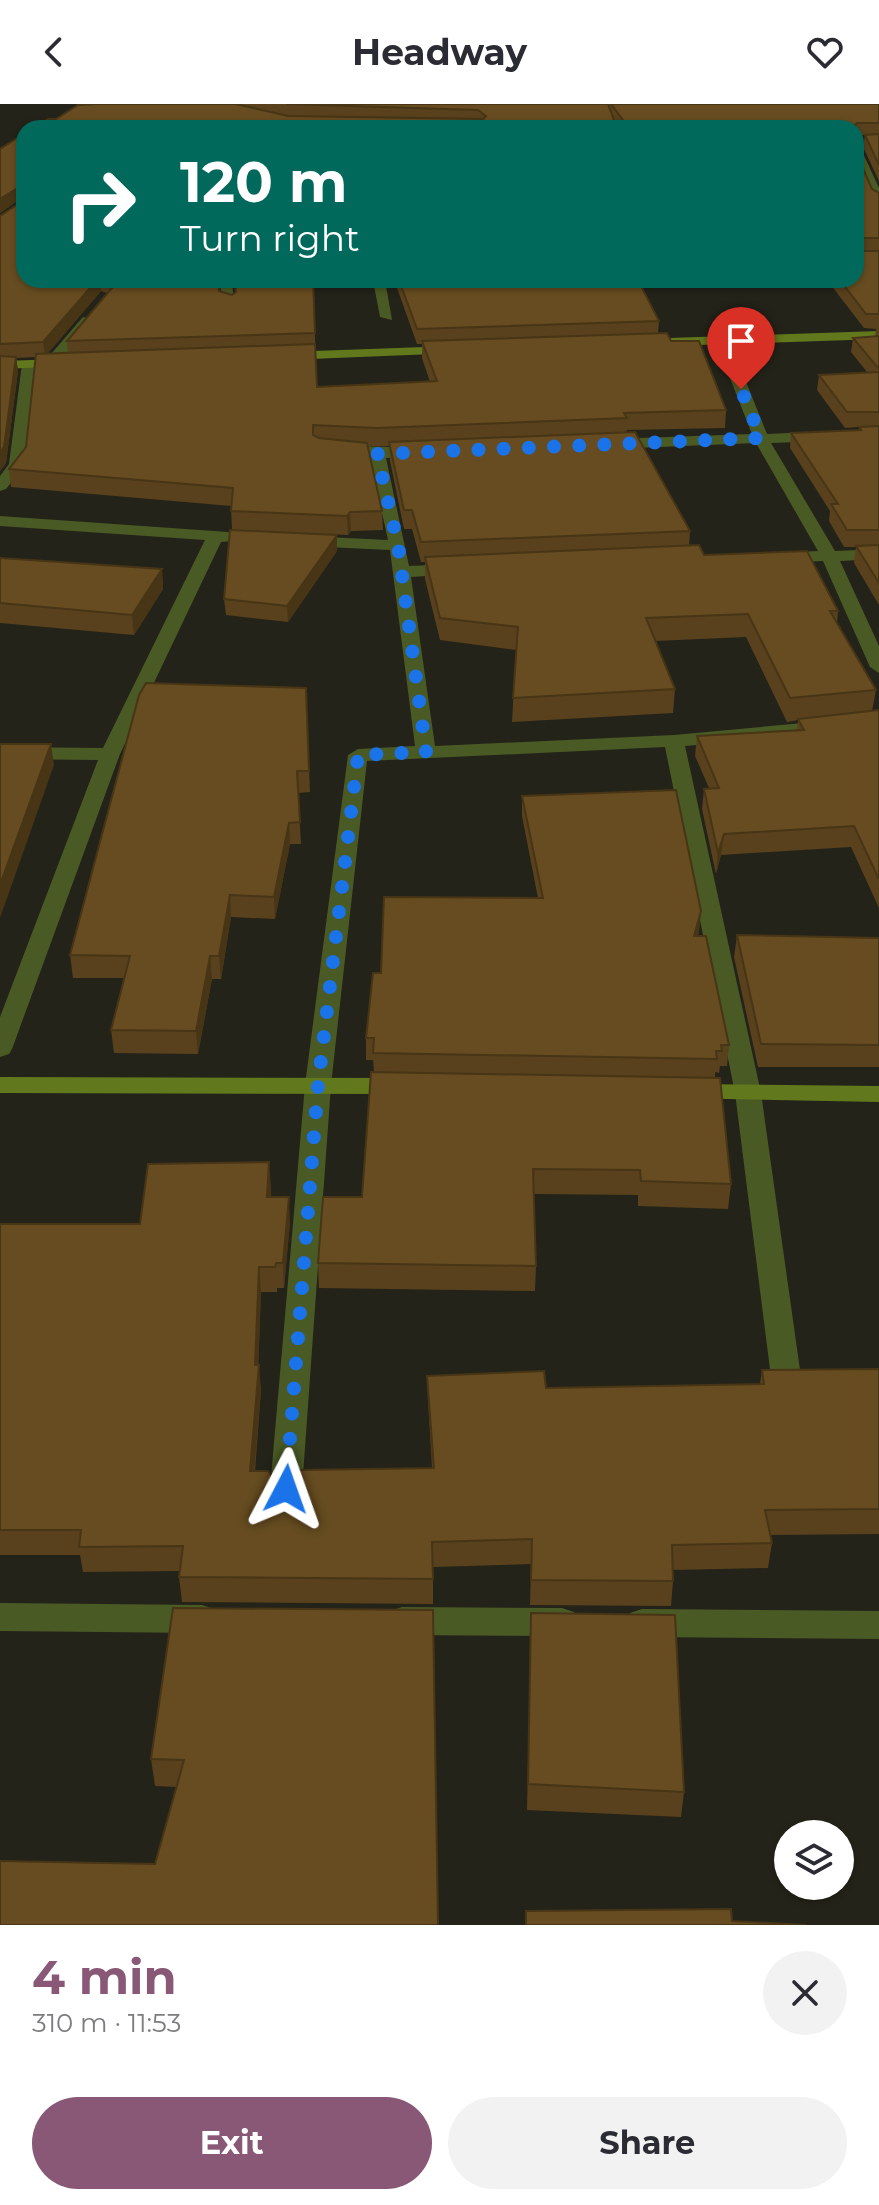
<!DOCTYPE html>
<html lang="en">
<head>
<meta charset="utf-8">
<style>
  :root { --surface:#fff; --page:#f2f2f3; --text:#2b2b33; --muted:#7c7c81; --accent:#885876 }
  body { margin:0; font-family:Montserrat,sans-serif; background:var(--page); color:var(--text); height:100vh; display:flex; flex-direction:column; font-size:30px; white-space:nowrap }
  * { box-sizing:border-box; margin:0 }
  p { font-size:26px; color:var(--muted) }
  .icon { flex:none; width:44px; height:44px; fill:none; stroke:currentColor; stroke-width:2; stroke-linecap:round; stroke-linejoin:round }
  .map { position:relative; height:1821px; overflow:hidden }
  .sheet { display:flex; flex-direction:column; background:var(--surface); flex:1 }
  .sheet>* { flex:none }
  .guide { position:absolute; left:16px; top:16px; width:848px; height:168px; border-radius:24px; box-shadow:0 2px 6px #0004; background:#00695c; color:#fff; overflow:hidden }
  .fabs { position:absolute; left:774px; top:1716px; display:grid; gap:16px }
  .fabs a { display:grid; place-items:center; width:80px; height:80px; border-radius:50%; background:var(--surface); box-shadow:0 2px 6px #0004; font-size:40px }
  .pin { position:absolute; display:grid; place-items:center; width:68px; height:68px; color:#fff; margin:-82px -34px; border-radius:50% 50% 50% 0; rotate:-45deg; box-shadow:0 0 8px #0007 }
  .pin .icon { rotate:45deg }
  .me { position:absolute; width:88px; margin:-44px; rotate:4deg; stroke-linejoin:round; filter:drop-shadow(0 0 6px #0008) }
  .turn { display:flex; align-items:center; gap:28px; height:168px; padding:0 32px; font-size:36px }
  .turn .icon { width:104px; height:104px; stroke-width:2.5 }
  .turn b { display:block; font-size:56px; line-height:68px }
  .round { display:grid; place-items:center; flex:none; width:84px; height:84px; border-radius:42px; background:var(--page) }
  .overview { display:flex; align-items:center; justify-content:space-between; height:136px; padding:0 32px }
  h1 { font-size:48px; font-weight:700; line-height:60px; color:var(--accent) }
  .cta { display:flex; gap:16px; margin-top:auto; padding:16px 32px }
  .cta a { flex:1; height:92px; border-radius:48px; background:var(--accent); color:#fff; font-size:32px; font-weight:700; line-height:92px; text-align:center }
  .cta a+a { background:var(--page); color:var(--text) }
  header { display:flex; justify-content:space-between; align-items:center; height:104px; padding:0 32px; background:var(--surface); font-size:36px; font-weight:700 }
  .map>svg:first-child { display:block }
</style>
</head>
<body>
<header><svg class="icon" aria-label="back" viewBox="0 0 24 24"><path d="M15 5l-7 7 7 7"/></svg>Headway<svg class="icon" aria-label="heart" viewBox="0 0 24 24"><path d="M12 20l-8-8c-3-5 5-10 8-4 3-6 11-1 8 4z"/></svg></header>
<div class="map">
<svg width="879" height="1821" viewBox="0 0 879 1821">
  <rect width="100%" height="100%" fill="#242319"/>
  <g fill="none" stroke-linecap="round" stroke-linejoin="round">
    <!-- street -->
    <g fill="#4a5a25" fill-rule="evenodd">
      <polygon points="856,42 861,45 879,84 879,100 873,97 856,57"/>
      <polygon points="220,176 232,176 234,202 222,199"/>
      <polygon points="373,176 385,176 392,216 380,213"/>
      <polygon points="83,213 95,216 55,263 45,263 45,257"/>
      <polygon points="722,232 729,236 767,330 879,325 879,335 771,339 835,447 879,445 879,455 840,457 879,542 879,569 870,563 823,457 777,459 768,454 777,449 818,447 756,339 611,345 603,340 611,335 752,330 715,236"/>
      <polygon points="29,256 36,260 25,361 6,385 0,387 0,372 9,360 22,260"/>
      <path d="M 340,341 C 357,343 423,342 431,348 L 423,353 L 386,354 L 409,462 L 457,460 L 466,465 L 457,470 L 411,473 L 435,642 L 674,631 L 879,612 L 879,624 L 685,642 L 761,989 L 801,1273 L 796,1281 L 786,1284 L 776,1281 L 771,1273 L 735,989 L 665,643 L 367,657 L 331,981 L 302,1385 L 297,1394 L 286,1398 L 275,1394 L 270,1385 L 305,981 L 348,651 L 358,645 L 415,642 L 390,446 L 305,442 L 297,437 L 305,432 L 388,436 L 370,354 L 335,349 L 332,346 Z"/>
      <polygon points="0,412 228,428 236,433 234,437 221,438 120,650 12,945 9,950 0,953 0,913 98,656 0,655 0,643 103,644 205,436 0,422"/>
      <polygon points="0,1499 202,1501 214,1505 219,1515 214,1525 202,1529 0,1527"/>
      <polygon points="402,1503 562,1504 574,1508 579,1518 574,1528 562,1532 402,1531 390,1527 385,1517 390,1507"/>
      <polygon points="642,1505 879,1507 879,1535 642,1533 630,1529 625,1519 630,1509"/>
    </g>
    <!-- secondary -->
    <g fill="#61791c" fill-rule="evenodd">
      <polygon points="879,227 879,235 670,242 663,238 670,234"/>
      <polygon points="453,242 458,243 458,249 286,256 279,252 286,248"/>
      <polygon points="66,255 71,256 71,262 0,265 0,257"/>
      <polygon points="0,973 402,974 411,976 415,982 411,988 402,990 0,989"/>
      <polygon points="690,980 879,982 879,998 681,994 677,988 681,982"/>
    </g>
  </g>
  <!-- wall -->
  <g fill="#58411c" fill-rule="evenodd">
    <polygon points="92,0 879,0 879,77 863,43 865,31 856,31 856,24 620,24 614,17 56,15"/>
    <polygon points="24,30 24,95 22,94 0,109 0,45"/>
    <polygon points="856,49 872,85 879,89 879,501 854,459 856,443 844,443 829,417 830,407 790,344 791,329 859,326 859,323 845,324 817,286 819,271 867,268 851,248 853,234 875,233 876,225 864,224 827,176 856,176"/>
    <path d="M 0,112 L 24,176 L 218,176 L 219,187 L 232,191 L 236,188 L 234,176 L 372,176 L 371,182 L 313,184 L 317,283 L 430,278 L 422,254 L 422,240 L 417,240 L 396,181 L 389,181 L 386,176 L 638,176 L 659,217 L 658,229 L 671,237 L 726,306 L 725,324 L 627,326 L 626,329 L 690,427 L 689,442 L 704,451 L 838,507 L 837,519 L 876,586 L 872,607 L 879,606 L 879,804 L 851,743 L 721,751 L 716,770 L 702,705 L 704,685 L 709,684 L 695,652 L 697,632 L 797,626 L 798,616 L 787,618 L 746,533 L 655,537 L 675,585 L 673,609 L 512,618 L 516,546 L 440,536 L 425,475 L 425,458 L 421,458 L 412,425 L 404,425 L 390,357 L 389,342 L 368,342 L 382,407 L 383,426 L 351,427 L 348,431 L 232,426 L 231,402 L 11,383 L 9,365 L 26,343 L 36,253 L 16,254 L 18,267 L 6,359 L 0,367 ZM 101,187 L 107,189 L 67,237 L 68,249 L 48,249 Z"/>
    <polygon points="337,447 288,518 226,511 224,495"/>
    <polygon points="0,454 162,465 163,485 134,531 0,519"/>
    <polygon points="306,584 310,688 298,689 301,740 290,740 275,815 231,813 221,875 212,875 198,950 114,949 111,926 124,874 73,874 70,851"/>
    <polygon points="522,692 701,807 698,832 729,941 727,962 720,962 719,969 715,968 715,974 731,1080 728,1105 638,1102 638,1091 534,1090 536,1162 535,1187 319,1184 318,1159 362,1093 374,968 373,956 366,956 366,934 381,869 538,794 522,712"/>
    <polygon points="737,831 879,834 879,963 758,963 734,853"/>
    <polygon points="269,1058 271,1093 290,1118 284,1184 277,1184 277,1188 261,1188 258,1261 261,1286 255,1367 285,1376 432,1364 428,1297 427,1272 546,1284 760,1280 762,1266 879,1265 879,1430 770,1431 772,1439 768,1464 673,1466 673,1477 671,1502 530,1501 531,1460 433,1463 433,1500 182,1498 179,1473 180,1467 83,1468 80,1451 0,1451 0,1120 140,1120"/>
    <polygon points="173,1504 438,1821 155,1760 177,1683 155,1682 151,1655"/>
    <polygon points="531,1509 684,1688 681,1713 527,1706"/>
  </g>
  <!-- shaded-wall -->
  <g fill="#473516">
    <polygon points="21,82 22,94 0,109 0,95"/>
    <polygon points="97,176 100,176 101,187 45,252 43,238"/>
    <polygon points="16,253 18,267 6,359 0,367 0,348"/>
    <polygon points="350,408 351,427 348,431 347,412"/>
    <polygon points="337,431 337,447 288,518 287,502"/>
    <polygon points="162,465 163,485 134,531 132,511"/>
    <polygon points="51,640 54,661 0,814 0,781"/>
    <polygon points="289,719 290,740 275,815 274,793"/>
    <polygon points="724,730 721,751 716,770 718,749"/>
    <polygon points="230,791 231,813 221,875 219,852"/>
    <polygon points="701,807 699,828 692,853 694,832"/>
    <polygon points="210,852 212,875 198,950 196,927"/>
    <polygon points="269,1058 271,1083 269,1117 267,1093"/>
    <polygon points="289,1093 290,1118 284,1184 283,1159"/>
    <polygon points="259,1163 261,1188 258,1275 259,1261 261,1286 252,1392 250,1367"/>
  </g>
  <!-- building -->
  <g fill="#664c20" stroke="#473516" stroke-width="2">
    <polygon points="96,0 236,0 288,12 483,15 486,12 478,6 287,0 608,0 617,24 34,24 48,15 56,15 78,1"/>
    <polygon points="611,0 879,0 879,19 857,19 854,22 854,24 629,24"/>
    <polygon points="24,30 24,82 21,82 0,95 0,45"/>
    <polygon points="879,30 879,61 865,31"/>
    <polygon points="856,49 872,85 879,89 879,134 858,134 856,135"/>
    <polygon points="24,96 24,176 97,176 43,238 0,240 0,112"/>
    <polygon points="856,141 858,147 879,147 879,210 866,210 840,176 856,176"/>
    <polygon points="109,176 218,176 219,187 232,191 236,188 235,176 313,176 315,229 67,237 117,178"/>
    <polygon points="399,176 638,176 659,217 417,225"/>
    <polygon points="667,229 671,237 699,237 726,306 624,309 627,314 377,324 313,321 313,331 319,334 367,339 382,407 350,408 347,412 231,407 233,384 9,365 26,343 36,250 315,240 317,283 437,277 422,237"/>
    <polygon points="879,232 879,265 853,234"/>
    <polygon points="0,252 16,253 4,343 0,348"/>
    <polygon points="879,268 879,308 847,308 819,271"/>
    <polygon points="879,322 879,426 847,426 831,400 838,400 791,329 861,326 859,323"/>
    <polygon points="635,328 690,427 421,438 412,406 404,406 389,338"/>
    <polygon points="230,426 337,431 287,502 224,495"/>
    <polygon points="699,441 704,451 807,447 838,507 830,507 876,586 790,594 748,510 646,514 675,585 513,594 518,523 440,514 425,453"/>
    <polygon points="879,441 879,479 856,442"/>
    <polygon points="0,454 162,465 132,511 0,499"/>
    <polygon points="146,579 306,584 309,667 297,667 300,718 289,719 274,793 230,791 219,852 210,852 196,927 111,926 130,852 70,851 139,591"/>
    <polygon points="879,606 879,775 854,722 724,730 718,749 704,685 719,684 697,632 804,626 798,615"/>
    <polygon points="0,640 51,640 0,781"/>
    <polygon points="676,686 701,807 694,832 706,832 729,941 721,941 722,947 716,947 717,955 373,949 374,934 366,934 373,869 381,869 384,793 543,794 522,692"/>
    <polygon points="737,831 879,834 879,941 761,940"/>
    <polygon points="371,968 720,974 731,1080 641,1077 640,1066 533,1065 536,1162 318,1159 323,1093 362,1093"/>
    <polygon points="269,1058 267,1093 289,1093 283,1159 276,1159 275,1163 259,1163 255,1261 259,1261 250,1367 268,1367 272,1372 285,1376 296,1372 300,1366 434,1364 427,1272 544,1267 546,1284 764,1280 762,1266 879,1265 879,1405 765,1406 772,1439 672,1441 673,1477 531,1476 532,1435 432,1438 433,1475 179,1473 183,1442 79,1443 81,1426 0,1426 0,1120 140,1120 148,1060"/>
    <polygon points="173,1504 433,1506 438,1821 0,1821 0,1757 155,1760 184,1656 151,1655"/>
    <polygon points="531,1509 675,1511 684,1688 528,1680"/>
    <polygon points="731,1805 732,1817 806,1821 526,1821 526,1807"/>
  </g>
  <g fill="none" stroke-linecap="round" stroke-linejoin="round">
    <!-- route -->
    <polyline stroke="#1a73e8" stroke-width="14" stroke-dasharray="0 25.2" points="286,1385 318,981 358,651 426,648 398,441 377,350 761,334 741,285"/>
  </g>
</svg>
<div class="fabs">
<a><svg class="icon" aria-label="layers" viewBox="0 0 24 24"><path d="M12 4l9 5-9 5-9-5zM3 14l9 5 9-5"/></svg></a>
</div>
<div class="pin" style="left:741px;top:285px;background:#d93025"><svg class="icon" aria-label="arrive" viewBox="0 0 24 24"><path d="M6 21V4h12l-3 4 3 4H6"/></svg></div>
<svg class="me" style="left:286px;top:1385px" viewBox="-20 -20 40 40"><path d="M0-17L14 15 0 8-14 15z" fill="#1a73e8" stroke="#fff" stroke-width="4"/></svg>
<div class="guide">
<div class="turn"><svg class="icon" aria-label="right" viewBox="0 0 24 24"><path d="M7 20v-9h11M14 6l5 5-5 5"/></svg><div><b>120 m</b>Turn right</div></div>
</div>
</div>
<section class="sheet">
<div class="overview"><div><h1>4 min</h1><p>310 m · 11:53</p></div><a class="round"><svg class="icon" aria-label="close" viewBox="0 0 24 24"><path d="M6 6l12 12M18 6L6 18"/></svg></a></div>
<div class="cta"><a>Exit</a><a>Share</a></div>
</section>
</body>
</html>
